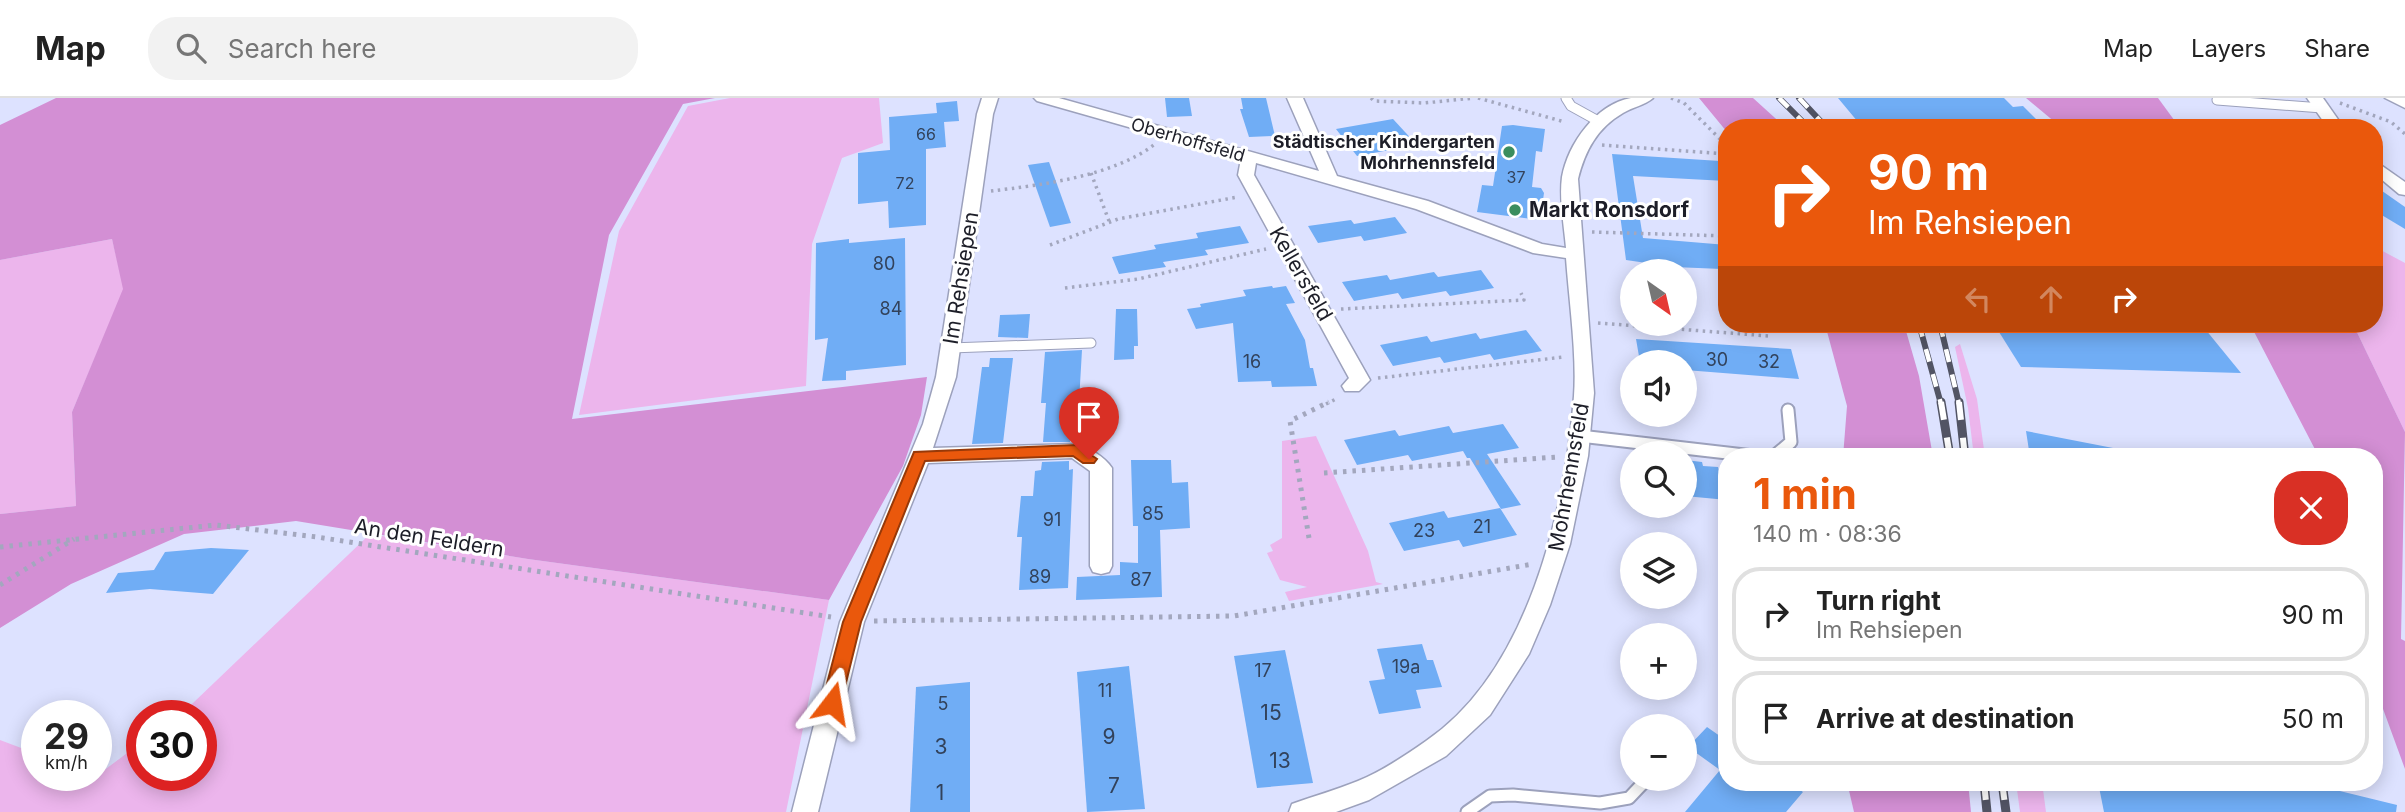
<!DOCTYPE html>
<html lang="en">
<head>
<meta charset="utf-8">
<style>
  :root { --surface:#fff; --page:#f2f2f2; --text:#222; --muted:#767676; --line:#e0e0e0; --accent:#ea580c }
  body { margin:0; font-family:Inter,sans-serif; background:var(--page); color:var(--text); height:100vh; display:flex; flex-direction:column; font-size:26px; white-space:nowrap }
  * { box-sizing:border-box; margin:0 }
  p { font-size:23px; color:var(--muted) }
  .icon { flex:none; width:38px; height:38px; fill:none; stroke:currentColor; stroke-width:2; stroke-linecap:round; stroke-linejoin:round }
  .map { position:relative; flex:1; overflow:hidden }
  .drawer { position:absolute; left:1718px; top:350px; width:665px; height:343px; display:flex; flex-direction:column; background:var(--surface); border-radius:28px; box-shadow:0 4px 18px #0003 }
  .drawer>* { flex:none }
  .hud { position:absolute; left:1718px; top:21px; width:665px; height:214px; border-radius:28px; box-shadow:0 4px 18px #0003; background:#ea580c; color:#fff; overflow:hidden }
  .needle { width:46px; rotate:146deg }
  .fabs { position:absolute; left:1620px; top:161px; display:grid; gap:14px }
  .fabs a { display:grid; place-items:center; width:77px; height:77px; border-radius:50%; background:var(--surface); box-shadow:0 4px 18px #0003; font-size:35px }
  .speed { position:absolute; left:21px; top:602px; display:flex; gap:14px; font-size:35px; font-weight:700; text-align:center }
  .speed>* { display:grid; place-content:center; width:91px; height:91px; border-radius:50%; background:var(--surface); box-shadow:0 4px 18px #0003; line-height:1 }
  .speed small { font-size:18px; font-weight:400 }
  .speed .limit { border:10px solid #d22; background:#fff; color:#111 }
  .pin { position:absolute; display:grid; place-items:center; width:60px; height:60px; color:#fff; margin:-72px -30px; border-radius:50% 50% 50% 0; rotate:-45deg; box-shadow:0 0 7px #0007 }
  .pin .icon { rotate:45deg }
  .me { position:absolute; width:77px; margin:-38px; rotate:14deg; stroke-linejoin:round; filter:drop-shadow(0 0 5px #0008) }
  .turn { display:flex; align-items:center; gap:24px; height:147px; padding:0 35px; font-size:32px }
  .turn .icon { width:91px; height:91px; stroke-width:2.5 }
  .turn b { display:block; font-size:49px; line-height:60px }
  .lanes { display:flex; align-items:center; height:66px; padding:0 35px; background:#0003; justify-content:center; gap:35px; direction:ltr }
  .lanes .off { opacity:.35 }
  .round { display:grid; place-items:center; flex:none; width:74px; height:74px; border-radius:28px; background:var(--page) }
  .head { display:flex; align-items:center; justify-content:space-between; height:119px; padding:0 35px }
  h1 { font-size:42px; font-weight:700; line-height:52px; color:var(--accent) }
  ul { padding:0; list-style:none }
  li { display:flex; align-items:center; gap:21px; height:94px; margin:0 14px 10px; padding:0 21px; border:4px solid var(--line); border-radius:28px }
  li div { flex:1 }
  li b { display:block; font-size:26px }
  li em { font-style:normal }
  header { display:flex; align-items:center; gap:42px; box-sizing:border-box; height:98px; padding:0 35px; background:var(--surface); border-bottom:2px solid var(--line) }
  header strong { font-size:33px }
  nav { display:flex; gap:38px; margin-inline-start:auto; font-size:24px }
  .search { width:490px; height:63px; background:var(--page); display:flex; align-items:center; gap:18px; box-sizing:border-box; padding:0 24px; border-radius:28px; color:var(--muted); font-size:26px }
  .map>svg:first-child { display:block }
</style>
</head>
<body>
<header>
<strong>Map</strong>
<div class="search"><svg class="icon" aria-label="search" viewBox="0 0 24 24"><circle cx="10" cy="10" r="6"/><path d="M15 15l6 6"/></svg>Search here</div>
<nav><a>Map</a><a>Layers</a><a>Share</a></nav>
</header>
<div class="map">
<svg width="2405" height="714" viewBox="0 0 2405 714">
  <rect width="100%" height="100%" fill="#dde2ff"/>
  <!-- green -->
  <g fill="#ecb5ec">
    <polygon points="730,0 879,0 883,45 842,60 812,146 806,288 579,317 619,133 688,8"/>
    <polygon points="112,141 124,191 72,314 76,408 0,416 0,162"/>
    <polygon points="2375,149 2405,165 2405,334 2353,226 2375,226"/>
    <polygon points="1960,246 1977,301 1985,359 1974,359 1968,310 1955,249"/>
    <polygon points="1316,338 1368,453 1376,484 1383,486 1289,503 1285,494 1307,489 1280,482 1267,455 1273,453 1270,447 1282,440 1282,343"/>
    <polygon points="370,436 528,461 829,502 786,714 0,714 0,642 37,656 37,677 95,679 142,644 142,677 201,677 201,618 177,618 193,605"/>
    <polygon points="2016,684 2042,684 2046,714 2020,714"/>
  </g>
  <!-- forest -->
  <g fill="#d38fd4">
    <polygon points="56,0 715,0 683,6 609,137 572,321 927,279 921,317 903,368 829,502 528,461 296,423 184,436 71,486 0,530 0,416 76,408 72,314 123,191 112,141 0,162 0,27"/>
    <polygon points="1699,0 1753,0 1786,30 1727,30 1727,34"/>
    <polygon points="2026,0 2158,0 2180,30 2062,30"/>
    <polygon points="1825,226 1904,226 1919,278 1933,359 1843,359 1847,308"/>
    <polygon points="2250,226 2353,226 2405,334 2401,541 2405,543 2405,671 2375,589 2375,359 2319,359"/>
    <polygon points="1847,684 1968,684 1971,714 1854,714"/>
  </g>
  <!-- building -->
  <g fill="#70adf5">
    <polygon points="1165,0 1189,0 1192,18 1167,19"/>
    <polygon points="1241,0 1266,0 1275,38 1249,39 1240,11 1243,11"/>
    <polygon points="1838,0 2004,0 2013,9 2023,8 2045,30 1863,30"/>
    <polygon points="957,3 959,23 944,24 946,49 926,51 926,127 889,130 888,103 858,106 858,55 890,52 889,19 937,15 936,5"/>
    <polygon points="1393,21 1417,47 1357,58 1336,31"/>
    <polygon points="1513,27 1545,31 1542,54 1536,53 1532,89 1541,90 1544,95 1540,122 1477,114 1482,87 1493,88 1502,28"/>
    <polygon points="1612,56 1720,63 1726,83 1633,78 1643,140 1727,147 1727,168 1721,167 1722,171 1674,169 1626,162"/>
    <polygon points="1049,64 1071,125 1050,129 1028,67"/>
    <polygon points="2375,88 2405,109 2405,131 2375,113"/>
    <polygon points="1395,119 1407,135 1364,143 1361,138 1318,145 1308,128 1351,122 1354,126"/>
    <polygon points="1240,128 1249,145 1205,152 1208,157 1163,164 1166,169 1119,176 1112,159 1156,151 1154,147 1198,140 1196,135"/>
    <polygon points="905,140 906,267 846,273 846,282 822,283 828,240 815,242 816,145 849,141 849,145"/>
    <polygon points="1481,172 1494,190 1450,198 1446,193 1402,201 1398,195 1354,203 1342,184 1387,177 1390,182 1434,174 1438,179"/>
    <polygon points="1272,188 1273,190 1286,188 1295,205 1286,206 1305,242 1310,270 1313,270 1317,288 1272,289 1271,283 1238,284 1233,225 1196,231 1187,211 1201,209 1200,206 1246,198 1243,192"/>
    <polygon points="1116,211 1137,211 1138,248 1134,248 1134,261 1114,262"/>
    <polygon points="1030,216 1028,240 998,239 1000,217"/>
    <polygon points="1994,226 2201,226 2241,275 2021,269"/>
    <polygon points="1526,232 1542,253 1494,262 1490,256 1444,265 1440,259 1393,268 1380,247 1427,238 1431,244 1476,235 1480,241"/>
    <polygon points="1636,241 1791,251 1799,281 1685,272 1685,264 1640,264"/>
    <polygon points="1082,252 1079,304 1071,304 1070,344 1043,344 1046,305 1041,305 1045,254"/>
    <polygon points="990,260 1013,260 1003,345 972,346 982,269 989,269"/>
    <polygon points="1503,326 1519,350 1487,356 1521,407 1501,411 1470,360 1467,360 1463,353 1412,363 1408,357 1357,367 1344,342 1395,332 1399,338 1449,328 1453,335"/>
    <polygon points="2026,333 2113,350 2112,359 2030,359"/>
    <polygon points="1131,362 1171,362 1172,385 1188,384 1190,430 1160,432 1162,499 1076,502 1077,479 1120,477 1120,464 1138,465 1138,428 1133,428"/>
    <polygon points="1685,362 1702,364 1703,368 1718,369 1719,374 1727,374 1727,402 1685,398"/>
    <polygon points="1069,363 1069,372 1073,371 1068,490 1019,492 1022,439 1017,439 1021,398 1033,398 1035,373 1041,372 1042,364"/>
    <polygon points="1500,410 1517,437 1463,449 1459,442 1404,453 1389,425 1444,413 1448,420"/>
    <polygon points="211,450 249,452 213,496 150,491 106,495 118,475 154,472 165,454"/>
    <polygon points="1422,546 1427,562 1433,562 1442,589 1416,592 1421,610 1379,616 1369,583 1385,581 1377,551"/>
    <polygon points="1285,552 1313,685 1257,690 1234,558"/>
    <polygon points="1129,568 1145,711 1087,714 1077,574"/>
    <polygon points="970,584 970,714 910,714 916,589"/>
    <polygon points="1707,629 1727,643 1727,684 1789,684 1803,694 1786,714 1685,714 1720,672 1688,649"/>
    <polygon points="2098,684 2303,684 2397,707 2396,714 2104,714"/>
  </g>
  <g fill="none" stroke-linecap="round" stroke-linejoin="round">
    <!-- lane-far1 casing -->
    <g stroke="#9ca1bc" stroke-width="11">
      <g id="lane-far1">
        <polyline points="1566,0 1571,8 1600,24"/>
        <polyline points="2217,2 2322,10"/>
        <polyline points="951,250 1091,245"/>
      </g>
    </g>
    <!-- lane casing -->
    <g stroke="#9ca1bc" stroke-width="15">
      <g id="lane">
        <polyline points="1580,338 1762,359"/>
        <polyline points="1773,359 1791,344 1788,312"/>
        <polyline points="1467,714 1490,698 1513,697 1600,705 1629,700 1647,681"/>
      </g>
    </g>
    <!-- street casing -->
    <g stroke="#9ca1bc" stroke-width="3">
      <g id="street">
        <path d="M 982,0 L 998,0 L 993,16 L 956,279 L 933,350 L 1076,346 C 1088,349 1105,359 1112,370 L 1112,468 L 1109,474 L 1101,476 L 1093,474 L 1090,468 L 1090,373 L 1072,360 L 928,365 L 864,524 L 818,714 L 792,714 L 840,524 L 923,326 L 936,279 L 977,16 Z"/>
        <path d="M 1034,0 L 1059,0 L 1319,73 L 1287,0 L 1303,0 L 1337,78 L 1428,103 L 1542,146 L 1566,150 C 1564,127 1559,101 1562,79 C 1568,46 1596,6 1631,0 C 1637,0 1646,0 1653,0 C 1645,7 1633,9 1623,15 C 1597,30 1585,53 1578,81 L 1594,295 L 1588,358 L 1570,446 L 1550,507 L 1529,556 L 1490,617 L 1446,658 L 1369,702 L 1336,714 L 1289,714 L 1292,706 C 1314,698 1336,692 1358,683 C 1381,674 1406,657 1426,643 C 1528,574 1565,413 1574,298 C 1577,257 1569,202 1566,160 L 1533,155 L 1416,111 L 1256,65 L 1254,77 L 1370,282 L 1359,293 L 1345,293 L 1342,288 L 1349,280 L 1238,77 L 1241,61 L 1037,3 Z"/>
        <polygon points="2307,0 2323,0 2344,30 2328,30"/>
        <polygon points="2385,0 2405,0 2405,10"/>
        <polygon points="2375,63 2405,84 2405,97 2399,96 2375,76"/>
      </g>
    </g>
    <!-- path-far1 -->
    <g stroke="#a3a7be" stroke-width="3.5" stroke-dasharray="2.5 4.5" stroke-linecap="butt">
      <polyline points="1371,0 1374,3 1424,5 1474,0"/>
      <polyline points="1478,0 1565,24"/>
      <polyline points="1671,0 1684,5 1727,48"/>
      <polyline points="2340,5 2391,24 2405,36"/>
      <polyline points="1602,47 1727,56"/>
      <polyline points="1091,75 1109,123"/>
      <path d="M 991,93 C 1042,87 1114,78 1155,46"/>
      <polyline points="1592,134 1727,138"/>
      <polyline points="1050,147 1118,121 1238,99"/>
      <polyline points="1065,190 1138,181 1266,151"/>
      <polyline points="1341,211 1524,202 1521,195"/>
      <polyline points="1598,225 1769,238"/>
      <polyline points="1378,280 1564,259"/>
      <polyline points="1326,306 1338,300"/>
    </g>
    <!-- path -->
    <g stroke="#a3a7be" stroke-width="5" stroke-dasharray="3.5 6" stroke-linecap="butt">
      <polyline points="1324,375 1558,359"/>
      <polyline points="1309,440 1290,323 1329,304"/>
      <polyline points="0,449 216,427 317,439 831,519"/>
      <polyline points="0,487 74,441"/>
      <polyline points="874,523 1234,518 1533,466"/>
    </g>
    <!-- lane-far1 -->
    <use href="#lane-far1" stroke="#fff" stroke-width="9"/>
    <!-- lane -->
    <use href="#lane" stroke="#fff" stroke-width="11"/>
    <!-- street -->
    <use href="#street" fill="#fff" fill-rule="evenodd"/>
    <!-- rail-far1 casing -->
    <g stroke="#525464" stroke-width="6">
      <g id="rail-far1">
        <polyline points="1779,0 1809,30"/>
        <polyline points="1799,0 1827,30"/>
        <polyline points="1919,226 1941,306"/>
        <polyline points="1940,226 1959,306"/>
      </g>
    </g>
    <!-- rail casing -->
    <g stroke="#525464" stroke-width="9">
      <g id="rail">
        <polyline points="1941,304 1950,359"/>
        <polyline points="1959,304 1965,359"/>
        <polyline points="1984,684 1987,714"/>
        <polyline points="2002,684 2006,714"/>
      </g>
    </g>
    <!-- rail-far1 -->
    <use href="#rail-far1" stroke="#fff" stroke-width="4.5" stroke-dasharray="13" stroke-linecap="butt"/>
    <!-- rail -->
    <use href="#rail" stroke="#fff" stroke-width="6" stroke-dasharray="18" stroke-linecap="butt"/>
  </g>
  <!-- route -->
  <polygon fill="#ea580c" stroke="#983908" stroke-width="2" points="1076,347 1097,361 1094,365 1083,365 1073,358 925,363 861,524 841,605 838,611 832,613 825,611 822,605 843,524 914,354"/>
  <!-- markers -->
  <g fill="#3a8d5f" stroke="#fff" stroke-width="2.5">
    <circle cx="1509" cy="54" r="7"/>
    <circle cx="1515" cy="112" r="7"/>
  </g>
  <g text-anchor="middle" stroke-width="6" stroke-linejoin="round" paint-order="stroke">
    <!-- far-number labels -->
    <g font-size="16" fill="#32425b">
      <text x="926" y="42">66</text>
      <text x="1516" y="85">37</text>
      <text x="905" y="91">72</text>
    </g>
    <!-- far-street labels -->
    <g font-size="18" fill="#1d1e28" stroke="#fff">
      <text transform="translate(1188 42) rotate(16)" y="6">Oberhoffsfeld</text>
    </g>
    <!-- far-poi labels -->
    <g font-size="18" font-weight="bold" fill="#1d1e28" stroke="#fff" text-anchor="end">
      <text x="1495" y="50">Städtischer Kindergarten<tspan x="1495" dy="21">Mohrhennsfeld</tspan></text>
    </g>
    <!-- number labels -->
    <g font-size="18" fill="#32425b">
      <text x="884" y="172">80</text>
      <text x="891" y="217">84</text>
      <text x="1717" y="268">30</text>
      <text x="1252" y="270">16</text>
      <text x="1769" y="270">32</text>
      <text x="1153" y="422">85</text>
      <text x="1052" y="428">91</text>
      <text x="1482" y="435">21</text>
      <text x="1424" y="439">23</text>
      <text x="1040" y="485">89</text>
      <text x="1141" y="488">87</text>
      <text x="1406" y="575">19a</text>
      <text x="1263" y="579">17</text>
      <text x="1105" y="599">11</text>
      <text x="943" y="612">5</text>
    </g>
    <!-- poi labels -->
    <g font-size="21" font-weight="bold" fill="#1d1e28" stroke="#fff" text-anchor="start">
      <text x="1529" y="119">Markt Ronsdorf</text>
    </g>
    <!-- street labels -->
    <g font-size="21" fill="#1d1e28" stroke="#fff">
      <text transform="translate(1301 176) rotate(60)" y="7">Kellersfeld</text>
      <text transform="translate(961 180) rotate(-81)" y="7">Im Rehsiepen</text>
      <text transform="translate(1569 379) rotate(-80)" y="7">Mohrhennsfeld</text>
      <text transform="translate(429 440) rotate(9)" y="7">An den Feldern</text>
    </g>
    <!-- near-number labels -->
    <g font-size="21" fill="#32425b">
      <text x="1271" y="622">15</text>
      <text x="1109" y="646">9</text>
      <text x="941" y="656">3</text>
      <text x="1280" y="670">13</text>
      <text x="1114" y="695">7</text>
      <text x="940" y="702">1</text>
    </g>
  </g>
</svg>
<div class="fabs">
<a><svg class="needle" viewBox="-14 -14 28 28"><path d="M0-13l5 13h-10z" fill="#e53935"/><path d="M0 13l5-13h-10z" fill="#767676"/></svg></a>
<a><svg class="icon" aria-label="sound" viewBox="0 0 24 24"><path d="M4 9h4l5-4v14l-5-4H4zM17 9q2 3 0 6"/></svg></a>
<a><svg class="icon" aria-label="search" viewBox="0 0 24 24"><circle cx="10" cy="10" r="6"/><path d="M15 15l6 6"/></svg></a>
<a><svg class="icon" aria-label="layers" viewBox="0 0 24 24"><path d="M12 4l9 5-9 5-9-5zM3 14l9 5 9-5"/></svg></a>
<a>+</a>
<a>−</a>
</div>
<div class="speed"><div>29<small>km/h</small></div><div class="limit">30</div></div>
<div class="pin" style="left:1089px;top:361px;background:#d93025"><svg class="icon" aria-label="arrive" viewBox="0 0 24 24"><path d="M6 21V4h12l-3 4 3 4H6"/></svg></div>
<svg class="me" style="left:832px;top:605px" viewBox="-20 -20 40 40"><path d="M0-17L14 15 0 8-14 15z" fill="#ea580c" stroke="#fff" stroke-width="4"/></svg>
<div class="hud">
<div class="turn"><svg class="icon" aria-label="right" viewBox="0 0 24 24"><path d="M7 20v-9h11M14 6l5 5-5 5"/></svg><div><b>90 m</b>Im Rehsiepen</div></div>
<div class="lanes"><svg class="icon off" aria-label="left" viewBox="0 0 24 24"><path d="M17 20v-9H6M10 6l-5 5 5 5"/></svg><svg class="icon off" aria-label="ahead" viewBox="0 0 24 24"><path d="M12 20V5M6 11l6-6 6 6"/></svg><svg class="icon" aria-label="right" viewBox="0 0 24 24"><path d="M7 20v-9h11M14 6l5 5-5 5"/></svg></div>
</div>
<section class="drawer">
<div class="head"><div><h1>1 min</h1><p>140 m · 08:36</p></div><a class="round" style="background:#d93025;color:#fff"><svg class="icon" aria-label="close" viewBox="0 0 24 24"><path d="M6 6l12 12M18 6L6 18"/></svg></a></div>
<ul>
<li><svg class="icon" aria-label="right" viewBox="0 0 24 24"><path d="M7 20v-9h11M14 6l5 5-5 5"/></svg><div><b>Turn right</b><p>Im Rehsiepen</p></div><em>90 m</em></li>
<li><svg class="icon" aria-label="arrive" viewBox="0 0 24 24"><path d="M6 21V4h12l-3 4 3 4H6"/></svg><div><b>Arrive at destination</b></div><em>50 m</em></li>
</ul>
</section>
</div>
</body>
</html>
